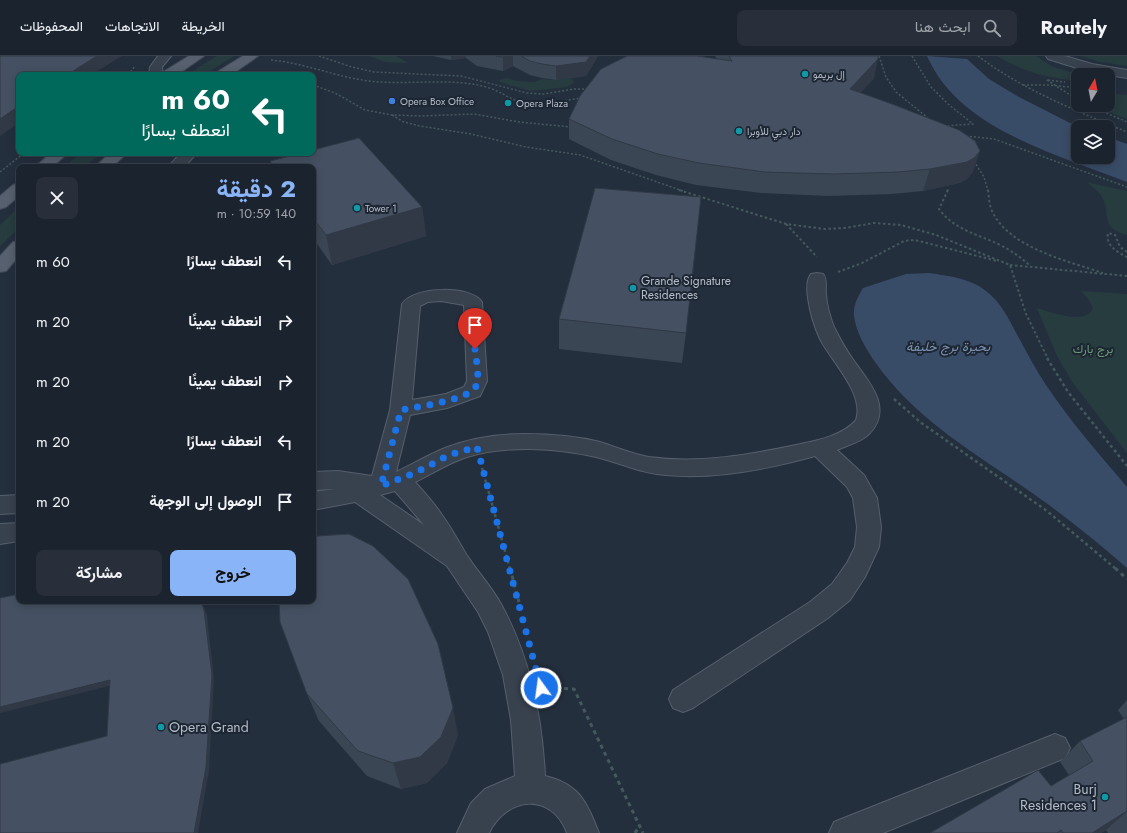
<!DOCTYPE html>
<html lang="ar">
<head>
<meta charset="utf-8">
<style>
  :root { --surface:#1b232e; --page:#282f3a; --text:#f1f3f6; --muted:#a0a4aa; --line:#39404a; --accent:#8ab4f8 }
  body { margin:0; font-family:Jost,Vazirmatn,sans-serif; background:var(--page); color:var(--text); direction:rtl; height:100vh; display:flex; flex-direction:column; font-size:15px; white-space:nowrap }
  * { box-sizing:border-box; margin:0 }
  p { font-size:13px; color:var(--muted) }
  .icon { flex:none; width:22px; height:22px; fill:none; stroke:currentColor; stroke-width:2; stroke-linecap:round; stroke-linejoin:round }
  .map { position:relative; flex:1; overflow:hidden; direction:ltr }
  .details { position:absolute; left:16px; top:108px; width:300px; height:440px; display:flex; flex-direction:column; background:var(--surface); border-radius:8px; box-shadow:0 2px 10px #0003,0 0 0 1px var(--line); direction:rtl }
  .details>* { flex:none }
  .guide { position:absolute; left:16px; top:16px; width:300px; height:84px; border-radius:8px; box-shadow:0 2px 10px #0003,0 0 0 1px var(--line); direction:rtl; background:#00695c; color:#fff; overflow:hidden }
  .needle { width:26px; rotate:10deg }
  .fabs { position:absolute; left:1071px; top:12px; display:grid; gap:8px }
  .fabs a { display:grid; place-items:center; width:44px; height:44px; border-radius:8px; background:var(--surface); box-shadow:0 2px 10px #0003,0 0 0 1px var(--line); font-size:20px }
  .pin { position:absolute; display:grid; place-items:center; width:34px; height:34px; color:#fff; margin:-41px -17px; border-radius:50% 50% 50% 0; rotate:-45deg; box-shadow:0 0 4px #0007 }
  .pin .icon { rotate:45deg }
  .me { position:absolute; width:44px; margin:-22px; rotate:346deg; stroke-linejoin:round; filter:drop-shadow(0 0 3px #0008) }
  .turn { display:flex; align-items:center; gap:14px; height:84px; padding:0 20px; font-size:18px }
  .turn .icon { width:52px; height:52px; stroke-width:2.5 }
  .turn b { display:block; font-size:28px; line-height:34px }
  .round { display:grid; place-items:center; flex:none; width:42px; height:42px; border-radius:8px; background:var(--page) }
  .overview { display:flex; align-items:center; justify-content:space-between; height:68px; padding:0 20px }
  h1 { font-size:24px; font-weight:700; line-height:30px; color:var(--accent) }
  .primary-button { display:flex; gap:8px; margin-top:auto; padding:8px 20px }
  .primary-button a { flex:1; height:46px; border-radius:8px; background:var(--accent); color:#111; font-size:16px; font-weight:700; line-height:46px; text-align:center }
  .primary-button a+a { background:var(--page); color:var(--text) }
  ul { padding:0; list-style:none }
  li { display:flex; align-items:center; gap:12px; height:60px; padding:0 20px }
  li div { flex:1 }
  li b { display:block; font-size:15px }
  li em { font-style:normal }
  header { display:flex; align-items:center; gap:24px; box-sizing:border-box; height:56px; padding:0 20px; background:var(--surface); border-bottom:1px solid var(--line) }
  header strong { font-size:19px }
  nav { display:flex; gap:22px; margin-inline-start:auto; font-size:14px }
  .search { width:280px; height:36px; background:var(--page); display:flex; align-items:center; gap:10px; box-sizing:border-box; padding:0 14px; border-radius:8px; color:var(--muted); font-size:15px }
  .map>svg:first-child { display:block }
</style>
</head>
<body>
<header>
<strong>Routely</strong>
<div class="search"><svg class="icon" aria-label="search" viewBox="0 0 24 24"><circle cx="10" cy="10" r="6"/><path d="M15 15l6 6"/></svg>ابحث هنا</div>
<nav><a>الخريطة</a><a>الاتجاهات</a><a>المحفوظات</a></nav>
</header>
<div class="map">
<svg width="1127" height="777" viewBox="0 0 1127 777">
  <rect width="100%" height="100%" fill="#242f3e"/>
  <!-- green -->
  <g fill="#263c3f">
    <polygon points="217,0 234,0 204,19 186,19"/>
    <polygon points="369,0 396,0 408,7 385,6"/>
    <path d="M 997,0 L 1036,0 L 1053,11 L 1074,17 L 1092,19 L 1078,19 L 1078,25 C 1048,22 1023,16 997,0 Z"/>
    <polygon points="1080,0 1127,0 1127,10 1100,6"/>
    <polygon points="506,22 518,25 535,26 541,23 555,24 572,22 574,27 567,31 530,35 500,26 500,24"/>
    <polygon points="1108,37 1127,39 1127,63 1091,49 1108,49"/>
    <polygon points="81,97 101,97 84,111 64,111"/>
    <path d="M 1086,126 L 1127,135 L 1127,179 C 1099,171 1112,160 1102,141 C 1099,135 1091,130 1086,126 Z"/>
    <polygon points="19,151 19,172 0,190 0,169"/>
    <path d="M 1081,235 L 1127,238 L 1127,397 L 1073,327 L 1057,300 L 1037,252 C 1051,256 1086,270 1093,252 L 1087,241 Z"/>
  </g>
  <!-- water -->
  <g fill="#394c67">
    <path d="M 927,0 L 967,3 L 989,23 L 1019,41 L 1070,67 L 1084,71 L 1078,71 L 1078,101 L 1108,101 L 1108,81 L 1127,88 L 1127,126 C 1110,120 1093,113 1076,107 C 1019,85 953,59 927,0 Z"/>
    <path d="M 929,217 C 948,220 970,222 986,235 C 1003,248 1010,266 1020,284 C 1028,299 1036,314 1046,329 C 1070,365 1099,398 1127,431 L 1127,512 C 1102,490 1076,469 1049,449 C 988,404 920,370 875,306 C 866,293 856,276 854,260 C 853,249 858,241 863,232 L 906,218 Z"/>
  </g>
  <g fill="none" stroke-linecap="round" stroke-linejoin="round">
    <!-- minor casing -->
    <g stroke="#565f6c" stroke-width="2">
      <g id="minor">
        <polygon points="158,0 171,0 162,11 163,19 149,19 150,11"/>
        <polygon points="1046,0 1065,0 1092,8 1127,14 1127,22 1090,16 1048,3"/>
        <polygon points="181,97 197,97 184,111 168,111"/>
        <path d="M 817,217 L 823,218 C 828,224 825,231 826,239 C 827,250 830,261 834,271 C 840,283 846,294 854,305 C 869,326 894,353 869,378 C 861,386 848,389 837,394 L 864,419 L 877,442 L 881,471 L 879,491 L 865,521 L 850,544 L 828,562 L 693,652 L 683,656 L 673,652 L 669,643 L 673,634 L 810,546 L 832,528 L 847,507 L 855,491 L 857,471 L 853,442 L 847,431 L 815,400 C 768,413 715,424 666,419 C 639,417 621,407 596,401 C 555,392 507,389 467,401 C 448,407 432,418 415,426 C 425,437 434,447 442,459 C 451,471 458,485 466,498 C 477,515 491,530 501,548 C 530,601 542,659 545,720 C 580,728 587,747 599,777 L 567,777 C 552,736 507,740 489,777 L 457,777 L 471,747 L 485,733 L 515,720 L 511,664 L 503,619 L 488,576 L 478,556 L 447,510 L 355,446 L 313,454 L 313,436 L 335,433 L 313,434 L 313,416 L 338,415 L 372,420 L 390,354 L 402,248 C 414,230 471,229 482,246 L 487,325 L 480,340 L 447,352 L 410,359 L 396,416 C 413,408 428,399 445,392 C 470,382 498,378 525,378 C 550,378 576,380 600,386 C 616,391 632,398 649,401 C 698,408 748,399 796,389 C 815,385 843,380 856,364 C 865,338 832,306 820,283 C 814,270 810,256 808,242 C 807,235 806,224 811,218 ZM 441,245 L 464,249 L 467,325 L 464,331 L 446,338 L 412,344 L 420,250 L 428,246 ZM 395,435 L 424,469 L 380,439 Z"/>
        <polygon points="19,439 19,457 0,458 0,440"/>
        <polygon points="19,467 19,485 0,488 0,468"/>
        <polygon points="1055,678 1065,682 1070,692 1065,702 883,777 829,777 834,766"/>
      </g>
    </g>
    <!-- major casing -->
    <g stroke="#414a57" stroke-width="2">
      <g id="major">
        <polygon points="189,0 204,0 177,19 161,19 163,16"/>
        <polygon points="243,0 258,0 231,19 215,19 217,16"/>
        <polygon points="51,97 68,97 52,111 35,111"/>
        <polygon points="110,97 127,97 112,111 95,111"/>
        <polygon points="19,127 19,140 6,151 0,153 0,140 13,129"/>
        <polygon points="19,185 19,200 6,215 0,216 0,200 13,186"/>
      </g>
    </g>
    <!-- path-far3 -->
    <g stroke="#44595c" stroke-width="1.5" stroke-dasharray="2 2" stroke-linecap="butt">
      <polyline points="319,0 352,11 374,16 461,20 527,37 544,38 574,33 588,33"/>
      <polyline points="879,0 886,21 896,36 928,62"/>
      <polyline points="912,0 931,31 948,48 973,68 945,70"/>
      <path d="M 978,0 C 1023,34 1075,54 1127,76"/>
      <path d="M 271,4 C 305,7 336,21 369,25 C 403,29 438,23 472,28 C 481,29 491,32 499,36 C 505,39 511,43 518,45 C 538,51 560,45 581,42"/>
      <polyline points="128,19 135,10"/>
      <polyline points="1047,24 1078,44"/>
      <polyline points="1048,24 1065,26"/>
      <polyline points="313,29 335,37 365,54 392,59 421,60 474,58 519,66 571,71"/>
      <polyline points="1023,29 1049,29 1078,32"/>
      <polyline points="1088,49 1127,66"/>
      <polyline points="392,59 404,66 420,70 471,78 526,91 580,99 683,135"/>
      <polyline points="966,80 994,83 1127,131"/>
      <polyline points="974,105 984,121 988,135"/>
      <polyline points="0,116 24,97"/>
      <polyline points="947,135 948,133"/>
    </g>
    <!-- path-far2 -->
    <g stroke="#44595c" stroke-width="2" stroke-dasharray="2.5 2.5" stroke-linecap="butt">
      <polyline points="679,134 786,168 825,173 845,172 874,167 901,169 936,179 1010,209 1026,258 1048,303"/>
      <path d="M 948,134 L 939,153 C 954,174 978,178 1000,189 C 1012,195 1022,202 1031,211"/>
      <path d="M 988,134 C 989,141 989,148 992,155 C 1009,192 1068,205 1103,217"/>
      <polyline points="786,168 817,201"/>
      <path d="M 1127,196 L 1120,191 L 1115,179 L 1108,177 C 1105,189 1117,196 1127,201"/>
      <polyline points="1010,209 1127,220"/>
      <polyline points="838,216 862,207 904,185 915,184 997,205"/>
    </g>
    <!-- path-far1 -->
    <g stroke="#44595c" stroke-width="2.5" stroke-dasharray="3 3" stroke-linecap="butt">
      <polyline points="1047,302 1068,336 1127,410"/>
      <polyline points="894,343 920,366 1047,455 1116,513"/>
      <polyline points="482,412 510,513"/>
    </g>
    <!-- path -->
    <g stroke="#44595c" stroke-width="3" stroke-dasharray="4 4" stroke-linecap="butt">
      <polyline points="510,512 519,546"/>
      <polyline points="1115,512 1127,523"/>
      <polyline points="548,632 574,633 643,777"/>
      <polyline points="635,777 640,769"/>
    </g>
    <!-- minor -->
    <use href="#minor" fill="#38414e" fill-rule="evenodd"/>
    <!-- major -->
    <use href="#major" fill="#56606e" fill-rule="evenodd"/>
  </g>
  <!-- wall -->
  <g fill="#3b4654">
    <polygon points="433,0 598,0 586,20 556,24 542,22 530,19 513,10 503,15 477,10 466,2 451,4"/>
    <polygon points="715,0 878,0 874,22 860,37 973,116 967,123 959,127 923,135 892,138 828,140 761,137 696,129 656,119 611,104 569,83 569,63 717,3"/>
    <polygon points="359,82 422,151 426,180 332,209 313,182 313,111 272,111 270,105 302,97 313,97 313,94"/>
    <polygon points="559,263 686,277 682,307 559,293"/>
    <polygon points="307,638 458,679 447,707 427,727 401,733 367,720 319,665"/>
    <polygon points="1127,644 1127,777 1108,777 1106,774 1101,777 930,777 1051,730 1069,719 1060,706 1080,685 1124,663 1118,654"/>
  </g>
  <!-- shaded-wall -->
  <g fill="#303945">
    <polygon points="97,0 122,0 91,19 67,19"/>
    <polygon points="451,0 466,0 466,2 451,4"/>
    <polygon points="505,0 513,0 513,10 503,15 503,1"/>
    <polygon points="590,0 598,0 586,20 556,24 556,10"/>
    <polygon points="878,3 874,22 845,53 850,33"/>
    <polygon points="19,50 19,67 0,80 0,63"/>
    <polygon points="980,95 973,116 967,123 959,127 923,135 930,113"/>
    <polygon points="422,151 426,180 332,209 326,179"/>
    <polygon points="201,545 202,545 207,559 214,624 209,715 198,777 194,777"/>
    <polygon points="110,624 113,629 0,657 0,651"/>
    <polygon points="453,652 458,679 447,707 427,727 401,733 393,707"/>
    <polygon points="1127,755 1106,774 1101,777 1092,777"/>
  </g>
  <!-- building -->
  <g fill="#455162" stroke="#303945">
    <polygon points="0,0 97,0 67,19 19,19 19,50 0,63"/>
    <polygon points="496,0 505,0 503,1"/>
    <polygon points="521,0 590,0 586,6 556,10 542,8 530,5"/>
    <polygon points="627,0 697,0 732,5 729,0 878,0 878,3 850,33 892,48 959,74 975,85 980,95 974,102 967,106 930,113 899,116 833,118 765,116 699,107 658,98 612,83 569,63 580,40 601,13"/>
    <polygon points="359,82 422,151 326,179 313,162 313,111 274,111 270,105 302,97 313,97 313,94"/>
    <polygon points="595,132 701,141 686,277 559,263"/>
    <polygon points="349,478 373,490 408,523 438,588 453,652 441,681 420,701 393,707 358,695 307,638 280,566 279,545 313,545 313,483 318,480"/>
    <polygon points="19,538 19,545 201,545 204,554 212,619 206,711 194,777 0,777 0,708 107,680 110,624 0,651 0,542"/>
    <polygon points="1127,661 1127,755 1092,777 1063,777 1061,774 1057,777 930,777 1038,714 1051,730 1093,705 1080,685"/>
  </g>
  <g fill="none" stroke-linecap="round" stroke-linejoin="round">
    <!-- route -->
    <path stroke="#1a73e8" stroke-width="7" stroke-dasharray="0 12.6" d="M 475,293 C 476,304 480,320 476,330 C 470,344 416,351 401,354 L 381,430 L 417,416 L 449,399 L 477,391 L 541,632"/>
  </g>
  <!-- markers -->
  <g fill="#0f9aa8" stroke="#1d2633" stroke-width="1.5">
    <circle cx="805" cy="18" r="4"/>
    <circle cx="508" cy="47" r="4"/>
    <circle cx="739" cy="75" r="4"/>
    <circle cx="357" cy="152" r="4"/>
    <circle cx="633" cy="232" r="4"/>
    <circle cx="161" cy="671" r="4"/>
    <circle cx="1105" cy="741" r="4"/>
  </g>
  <circle fill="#3f7fe0" stroke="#1d2633" stroke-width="1.5" cx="392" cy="45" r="4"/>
  <g text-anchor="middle" stroke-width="4" stroke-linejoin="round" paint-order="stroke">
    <!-- far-poi labels -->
    <g font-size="10" fill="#b4bcc9" stroke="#1d2633" text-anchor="start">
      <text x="813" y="22">إل بريمو</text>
      <text x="400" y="49">Opera Box Office</text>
      <text x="516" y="51">Opera Plaza</text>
      <text x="747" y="79">دار دبي للأوبرا</text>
      <text x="365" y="156">Tower 1</text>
    </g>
    <!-- poi labels -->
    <g font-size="12" fill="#b4bcc9" stroke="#1d2633" text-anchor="start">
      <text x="641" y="229">Grande Signature<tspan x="641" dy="14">Residences</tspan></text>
    </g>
    <!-- park labels -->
    <g font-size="12" fill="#6b9a76" stroke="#1d2633">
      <text x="1093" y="297">برج بارك</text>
    </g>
    <!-- water labels -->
    <g font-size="13" font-style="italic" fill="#7c92b1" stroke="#1d2633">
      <text x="948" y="295">بحيرة برج خليفة</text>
    </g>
    <!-- near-poi labels -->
    <g font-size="14" fill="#b4bcc9" stroke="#1d2633" text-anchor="start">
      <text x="169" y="676">Opera Grand</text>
      <text x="1097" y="738" text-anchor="end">Burj<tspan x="1097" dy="16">Residences 1</tspan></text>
    </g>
  </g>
</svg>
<div class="fabs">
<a><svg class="needle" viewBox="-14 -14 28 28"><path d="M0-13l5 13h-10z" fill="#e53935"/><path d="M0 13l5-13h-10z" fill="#a0a4aa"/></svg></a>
<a><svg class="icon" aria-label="layers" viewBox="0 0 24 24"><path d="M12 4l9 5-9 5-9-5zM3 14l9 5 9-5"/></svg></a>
</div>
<div class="pin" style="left:475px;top:293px;background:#d93025"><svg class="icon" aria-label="arrive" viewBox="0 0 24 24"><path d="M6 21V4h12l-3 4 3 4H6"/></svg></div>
<svg class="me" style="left:541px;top:632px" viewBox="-20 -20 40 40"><circle r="17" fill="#1a73e8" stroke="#fff" stroke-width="3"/><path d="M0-11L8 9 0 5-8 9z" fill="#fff"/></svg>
<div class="guide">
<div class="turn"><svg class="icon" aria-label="left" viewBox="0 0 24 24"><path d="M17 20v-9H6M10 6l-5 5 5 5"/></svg><div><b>60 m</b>انعطف يسارًا</div></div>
</div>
<section class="details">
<div class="overview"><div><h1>2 دقيقة</h1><p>140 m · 10:59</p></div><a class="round"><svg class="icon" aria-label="close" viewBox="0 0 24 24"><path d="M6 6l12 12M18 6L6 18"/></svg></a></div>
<ul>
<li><svg class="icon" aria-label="left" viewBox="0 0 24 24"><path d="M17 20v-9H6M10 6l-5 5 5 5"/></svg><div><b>انعطف يسارًا</b></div><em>60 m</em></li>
<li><svg class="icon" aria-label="right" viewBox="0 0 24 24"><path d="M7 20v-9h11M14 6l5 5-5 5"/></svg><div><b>انعطف يمينًا</b></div><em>20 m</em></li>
<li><svg class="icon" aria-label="right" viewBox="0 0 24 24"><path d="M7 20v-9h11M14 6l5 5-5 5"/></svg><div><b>انعطف يمينًا</b></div><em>20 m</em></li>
<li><svg class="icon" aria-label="left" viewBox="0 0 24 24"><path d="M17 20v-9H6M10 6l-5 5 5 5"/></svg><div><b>انعطف يسارًا</b></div><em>20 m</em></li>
<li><svg class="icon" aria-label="arrive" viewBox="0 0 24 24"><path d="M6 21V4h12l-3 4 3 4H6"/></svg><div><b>الوصول إلى الوجهة</b></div><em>20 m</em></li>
</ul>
<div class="primary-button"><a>خروج</a><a>مشاركة</a></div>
</section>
</div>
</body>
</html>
